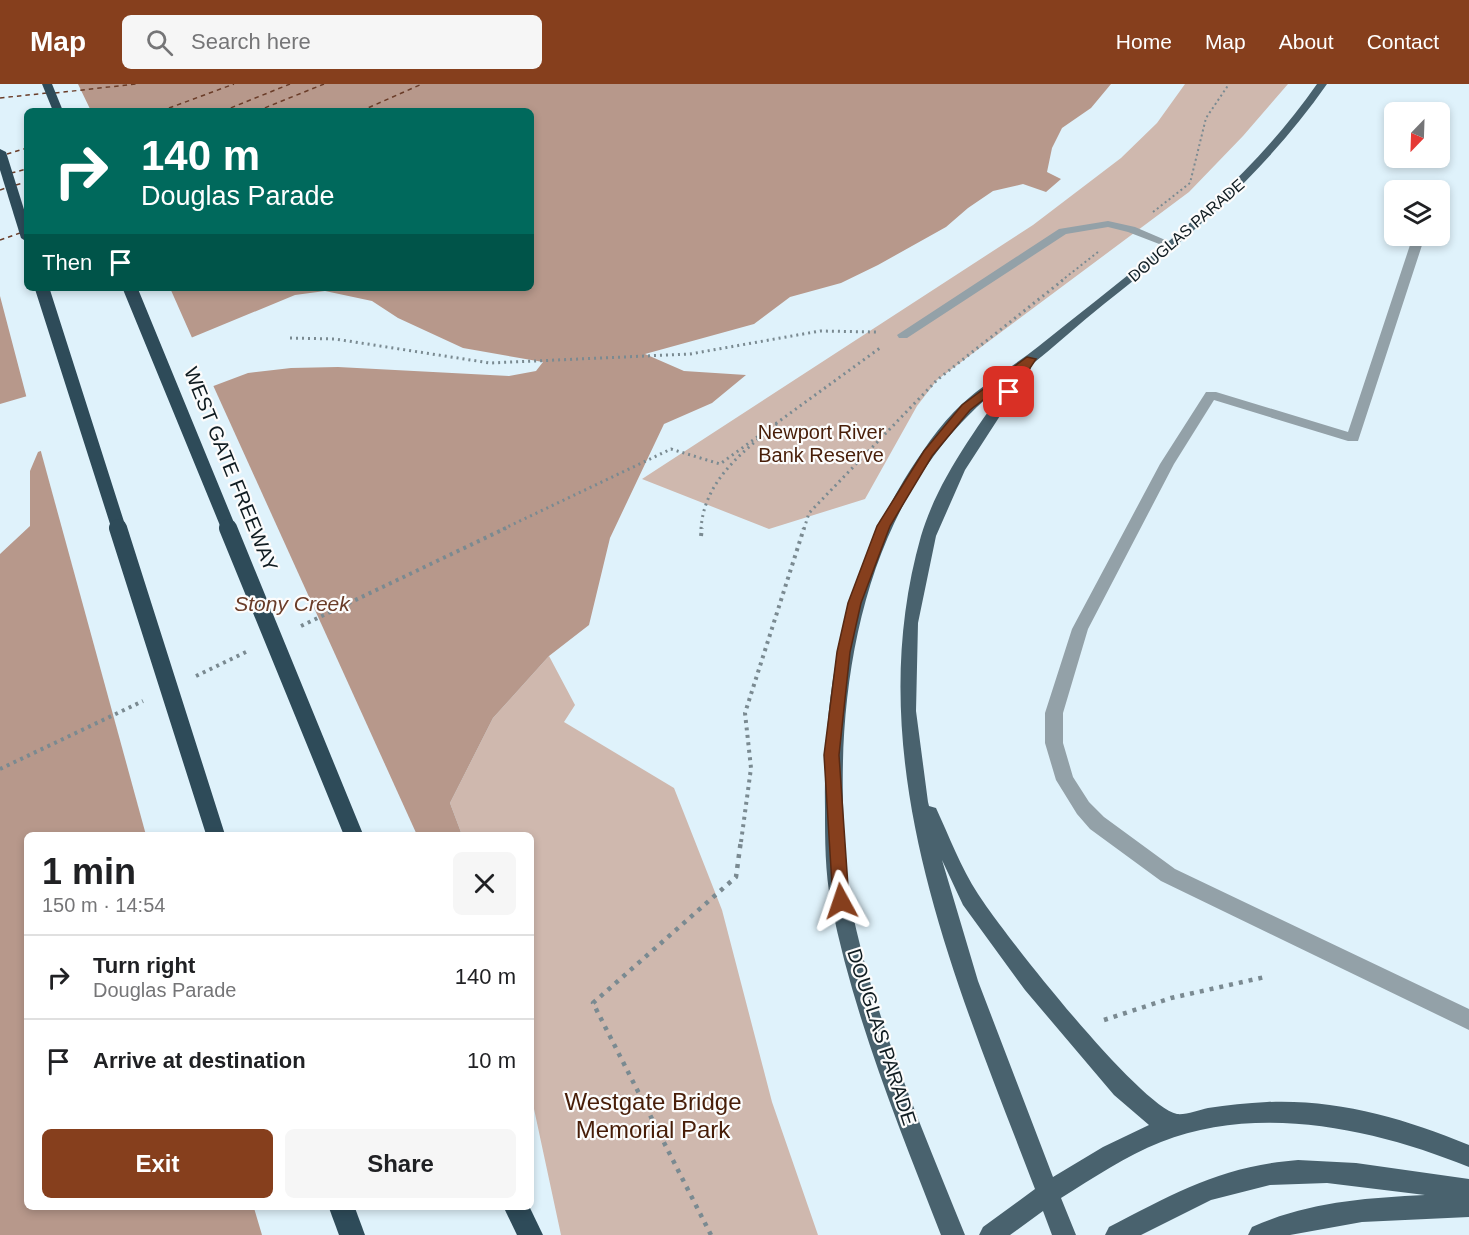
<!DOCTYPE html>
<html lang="en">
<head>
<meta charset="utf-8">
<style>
  :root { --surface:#fff; --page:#f6f6f6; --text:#202124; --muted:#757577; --line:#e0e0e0; --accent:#863f1d }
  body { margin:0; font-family:Helvetica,sans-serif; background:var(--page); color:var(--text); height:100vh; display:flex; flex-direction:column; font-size:22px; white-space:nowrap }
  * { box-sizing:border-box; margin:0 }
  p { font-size:20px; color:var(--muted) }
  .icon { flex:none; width:33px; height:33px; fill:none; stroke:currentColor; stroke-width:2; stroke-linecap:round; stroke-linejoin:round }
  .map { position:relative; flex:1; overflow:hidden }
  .side { position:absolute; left:24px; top:748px; width:510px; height:378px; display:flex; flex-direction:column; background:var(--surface); border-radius:9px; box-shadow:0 3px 9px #0003 }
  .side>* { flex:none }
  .banner { position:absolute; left:24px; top:24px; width:510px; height:183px; border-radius:9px; box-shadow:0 3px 9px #0003; background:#00695c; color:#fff; overflow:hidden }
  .needle { width:39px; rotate:203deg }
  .controls { position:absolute; left:1384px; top:18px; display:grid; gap:12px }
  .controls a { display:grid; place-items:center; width:66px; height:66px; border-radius:9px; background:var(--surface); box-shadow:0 3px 9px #0003; font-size:30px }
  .pin { position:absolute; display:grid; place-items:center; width:51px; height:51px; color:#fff; margin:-26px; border-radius:12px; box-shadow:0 3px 9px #0006 }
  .me { position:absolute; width:66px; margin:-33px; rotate:355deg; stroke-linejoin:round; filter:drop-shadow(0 0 4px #0008) }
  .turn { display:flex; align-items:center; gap:21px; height:126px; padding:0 18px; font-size:27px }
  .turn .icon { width:78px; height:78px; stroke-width:2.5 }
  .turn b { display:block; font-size:42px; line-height:51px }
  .then { display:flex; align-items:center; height:57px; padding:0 18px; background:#0003; gap:12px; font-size:22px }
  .round { display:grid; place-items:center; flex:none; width:63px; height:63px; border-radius:9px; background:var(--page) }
  .headline { display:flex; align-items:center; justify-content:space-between; height:102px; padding:0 18px }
  h1 { font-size:36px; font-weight:600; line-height:45px }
  .button { display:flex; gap:12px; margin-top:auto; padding:12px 18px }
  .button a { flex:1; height:69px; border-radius:9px; background:var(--accent); color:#fff; font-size:24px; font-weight:600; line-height:69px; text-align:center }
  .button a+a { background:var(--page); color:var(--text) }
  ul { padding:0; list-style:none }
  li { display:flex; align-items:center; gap:18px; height:84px; padding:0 18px; border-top:2px solid var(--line) }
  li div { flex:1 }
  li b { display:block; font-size:22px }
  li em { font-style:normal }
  header { display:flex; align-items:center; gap:36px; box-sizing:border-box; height:84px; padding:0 30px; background:var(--accent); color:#fff }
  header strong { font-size:28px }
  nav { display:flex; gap:33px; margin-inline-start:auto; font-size:21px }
  .search { width:420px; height:54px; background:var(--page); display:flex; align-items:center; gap:15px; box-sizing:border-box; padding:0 21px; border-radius:9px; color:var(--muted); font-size:22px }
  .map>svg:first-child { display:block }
</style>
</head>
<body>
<header>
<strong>Map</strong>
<div class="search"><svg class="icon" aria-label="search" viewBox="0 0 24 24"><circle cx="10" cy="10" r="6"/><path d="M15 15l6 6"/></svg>Search here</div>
<nav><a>Home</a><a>Map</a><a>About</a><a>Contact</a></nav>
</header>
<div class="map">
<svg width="1469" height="1151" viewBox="0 0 1469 1151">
  <rect width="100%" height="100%" fill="#dff2fb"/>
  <!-- green -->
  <g fill="#cfb8ae">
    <polygon points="1185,0 1288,0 1243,52 1189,108 937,296 917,322 865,415 769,445 642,395 1033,141 1121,74 1157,39"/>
    <polygon points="549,572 575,621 564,638 674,704 722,826 772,1018 818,1151 558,1151 531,1026 531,752 462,751 450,719 493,634"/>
  </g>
  <!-- water -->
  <path fill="#b7988b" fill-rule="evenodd" d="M 0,0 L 1111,0 L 1091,24 L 1062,44 L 1052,64 L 1047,88 L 1061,95 L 1046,108 L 1023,100 L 993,107 L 968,124 L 946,143 L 878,181 L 841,199 L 790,213 L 754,240 L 645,270 L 684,287 L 746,291 L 712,319 L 664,340 L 610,454 L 589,541 L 549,572 L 493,634 L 450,719 L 462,751 L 27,752 L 27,1124 L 531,1124 L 558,1151 L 0,1151 L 0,470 L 30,442 L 30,387 L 38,368 L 248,289 L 291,284 L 338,283 L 509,292 L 536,287 L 543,278 L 463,264 L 398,234 L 372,217 L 325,207 L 295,211 L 106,289 L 0,320 ZM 27,27 L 531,27 L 531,204 L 27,204 Z"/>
  <!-- pier -->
  <g fill="#dff2fb">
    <polygon points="0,0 78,0 91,27 27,27 27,204 170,204 193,256 107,292 27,315 0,212"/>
    <polygon points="212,299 417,751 146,751 40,364"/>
    <polygon points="531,1023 534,1025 561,1151 262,1151 254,1124 531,1124"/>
  </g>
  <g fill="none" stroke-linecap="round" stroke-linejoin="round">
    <!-- ferry -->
    <g stroke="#6a3c28" stroke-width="1.5" stroke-dasharray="4.5 4" stroke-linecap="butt">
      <polyline points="55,9 136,0"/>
      <polyline points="0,14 47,9"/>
      <polyline points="161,27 234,0"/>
      <polyline points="223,27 290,0"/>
      <polyline points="257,27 324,0"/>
      <polyline points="361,27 422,0"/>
      <polyline points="7,70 27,64"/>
      <polyline points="11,89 27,85"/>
      <polyline points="16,101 27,98"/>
      <polyline points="0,106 6,104"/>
      <polyline points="0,156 20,149"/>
    </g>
    <!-- path-far3 -->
    <g stroke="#7a8a91" stroke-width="2" stroke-dasharray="2 3" stroke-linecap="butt">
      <polyline points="1153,128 1190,99 1206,34 1229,0"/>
      <polyline points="1061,197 1098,168"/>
    </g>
    <!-- path-far2 -->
    <g stroke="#7a8a91" stroke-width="3" stroke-dasharray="2 4" stroke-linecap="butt">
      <polyline points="290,254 335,255 490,279 690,270 820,247 876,248"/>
      <polyline points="503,445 671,365 720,380 880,264"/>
      <path d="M 701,445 C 704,397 742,368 777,340"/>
      <polyline points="804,445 809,429 937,296 1063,196"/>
    </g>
    <!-- path-far1 -->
    <g stroke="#7a8a91" stroke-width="4" stroke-dasharray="3 4.5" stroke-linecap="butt">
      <polyline points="701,452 702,444"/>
      <polyline points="301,542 506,444"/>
      <polyline points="196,592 246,568"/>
      <polyline points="0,685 143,617"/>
      <polyline points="741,758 751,684 745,629 804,444"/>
    </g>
    <!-- path -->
    <g stroke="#7a8a91" stroke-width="4.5" stroke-dasharray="4 6" stroke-linecap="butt">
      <polyline points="1104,936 1171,914 1265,893"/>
      <polyline points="711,1151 593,919 736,793 741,756"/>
    </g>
    <!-- service -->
    <g fill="#93a1a8" fill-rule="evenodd">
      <polygon points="1108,137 1135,143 1177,161 1167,163 1128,148 1108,143 1066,150 907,254 899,254 897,251 1059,145"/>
      <polygon points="1413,152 1425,152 1358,357 1348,357 1214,316 1174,380 1088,545 1063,629 1063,659 1073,693 1089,718 1104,733 1175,785 1469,925 1469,946 1161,797 1090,745 1077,730 1056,696 1045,659 1045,629 1072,545 1160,380 1206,308 1216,308 1348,348"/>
    </g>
    <!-- primary -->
    <g fill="#49626e" fill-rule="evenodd">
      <path d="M 1317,0 L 1327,0 C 1264,90 1189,153 1104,220 C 1079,240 1055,262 1030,282 L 1031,284 L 965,386 L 936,452 L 918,539 L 916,627 L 928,718 L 929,722 L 936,724 C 949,752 961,784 978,810 C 1003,849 1139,1022 1177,1030 C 1186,1031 1199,1026 1208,1024 C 1227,1021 1247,1019 1267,1018 C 1337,1015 1404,1034 1469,1061 L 1469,1083 C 1376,1045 1259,1019 1161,1058 C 1126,1072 1093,1094 1061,1114 L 1076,1151 L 1052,1151 L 1043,1127 L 1010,1151 L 979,1151 L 983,1143 L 1035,1105 C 956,898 857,677 921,452 C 938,395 977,344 1011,295 C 878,391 839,564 843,719 C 844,752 844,785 850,817 C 873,932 921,1042 965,1151 L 941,1151 C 899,1043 854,934 831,819 C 825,788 825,756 825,724 C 823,607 843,497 904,396 C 921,369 939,341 962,320 C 986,298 1014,282 1039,262 C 1139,182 1243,106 1317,0 ZM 942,776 L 963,821 L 1025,906 L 1114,1011 L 1149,1041 L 1103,1063 L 1053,1093 L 978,897 Z"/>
      <path d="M 1298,1076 L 1356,1079 L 1469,1095 L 1469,1133 L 1362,1138 L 1290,1151 L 1248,1151 L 1252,1143 C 1308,1118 1364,1114 1425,1111 L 1327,1099 L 1270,1101 L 1211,1116 L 1141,1151 L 1105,1151 L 1109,1143 C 1175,1109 1222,1082 1298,1076 Z"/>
    </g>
    <!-- motorway -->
    <g fill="#2e4b59" fill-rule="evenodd">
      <polygon points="42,0 52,0 63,27 53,27"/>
      <polygon points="0,65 6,68 27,135 27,158 21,154 0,86"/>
      <polygon points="329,1124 355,1124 365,1151 339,1151"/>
      <polygon points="504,1124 530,1124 543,1151 517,1151"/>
    </g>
    <!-- motorway-bridge-far1 -->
    <g stroke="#2e4b59" stroke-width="14">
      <polyline points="42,204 119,445"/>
      <polyline points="130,204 229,445"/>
    </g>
    <!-- motorway-bridge -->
    <g stroke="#2e4b59" stroke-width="18">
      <polyline points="118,444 216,752"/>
      <polyline points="228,444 354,752"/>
    </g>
  </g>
  <!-- route -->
  <polygon fill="#863f1d" stroke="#572913" stroke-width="1.5" points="1027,273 1036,275 1013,310 1003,308 1013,293 970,326 932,372 890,442 861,519 850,568 839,671 849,817 846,822 841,824 835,822 833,817 824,671 837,568 848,519 877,442 924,367 962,321"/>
  <g text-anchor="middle" stroke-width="4.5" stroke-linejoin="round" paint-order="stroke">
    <!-- far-street labels -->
    <g font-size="16" fill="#101c21" stroke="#fcfcfc">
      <text transform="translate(1186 146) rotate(-41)" y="6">DOUGLAS PARADE</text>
    </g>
    <!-- park labels -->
    <g font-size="20" fill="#471d08" stroke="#fcfcfc">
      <text x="821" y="355">Newport River<tspan x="821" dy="23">Bank Reserve</tspan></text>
    </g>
    <!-- street labels -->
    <g font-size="20" fill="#101c21" stroke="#fcfcfc">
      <text transform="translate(231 385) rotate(68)" y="7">WEST GATE FREEWAY</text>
      <text transform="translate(882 953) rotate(72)" y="7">DOUGLAS PARADE</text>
    </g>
    <!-- water labels -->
    <g font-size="21" font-style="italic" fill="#6a3c28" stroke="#fcfcfc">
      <text x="292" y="527">Stony Creek</text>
    </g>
    <!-- near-park labels -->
    <g font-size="24" fill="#471d08" stroke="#fcfcfc">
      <text x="653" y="1026">Westgate Bridge<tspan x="653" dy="28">Memorial Park</tspan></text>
    </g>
  </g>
</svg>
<div class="controls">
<a><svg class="needle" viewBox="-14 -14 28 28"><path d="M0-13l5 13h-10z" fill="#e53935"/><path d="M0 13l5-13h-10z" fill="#757577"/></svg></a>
<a><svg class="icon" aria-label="layers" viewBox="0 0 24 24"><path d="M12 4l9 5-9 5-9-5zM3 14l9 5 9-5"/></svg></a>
</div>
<div class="pin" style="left:1009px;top:308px;background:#d93025"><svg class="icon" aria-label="arrive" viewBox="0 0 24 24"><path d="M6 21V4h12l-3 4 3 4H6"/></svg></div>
<svg class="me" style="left:841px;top:817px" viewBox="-20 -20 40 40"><path d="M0-17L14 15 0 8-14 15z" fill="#863f1d" stroke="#fff" stroke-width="4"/></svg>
<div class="banner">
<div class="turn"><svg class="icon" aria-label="right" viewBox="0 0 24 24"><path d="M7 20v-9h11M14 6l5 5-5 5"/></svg><div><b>140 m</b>Douglas Parade</div></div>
<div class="then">Then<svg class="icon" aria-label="arrive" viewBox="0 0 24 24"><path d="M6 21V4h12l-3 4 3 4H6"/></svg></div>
</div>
<section class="side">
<div class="headline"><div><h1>1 min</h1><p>150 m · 14:54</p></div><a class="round"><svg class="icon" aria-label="close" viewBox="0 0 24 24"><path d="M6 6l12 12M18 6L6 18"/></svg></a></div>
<ul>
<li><svg class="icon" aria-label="right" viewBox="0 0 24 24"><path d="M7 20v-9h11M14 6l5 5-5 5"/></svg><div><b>Turn right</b><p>Douglas Parade</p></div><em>140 m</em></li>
<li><svg class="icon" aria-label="arrive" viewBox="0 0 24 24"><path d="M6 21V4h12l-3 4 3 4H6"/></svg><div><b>Arrive at destination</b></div><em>10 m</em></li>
</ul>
<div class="button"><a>Exit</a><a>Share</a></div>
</section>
</div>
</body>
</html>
